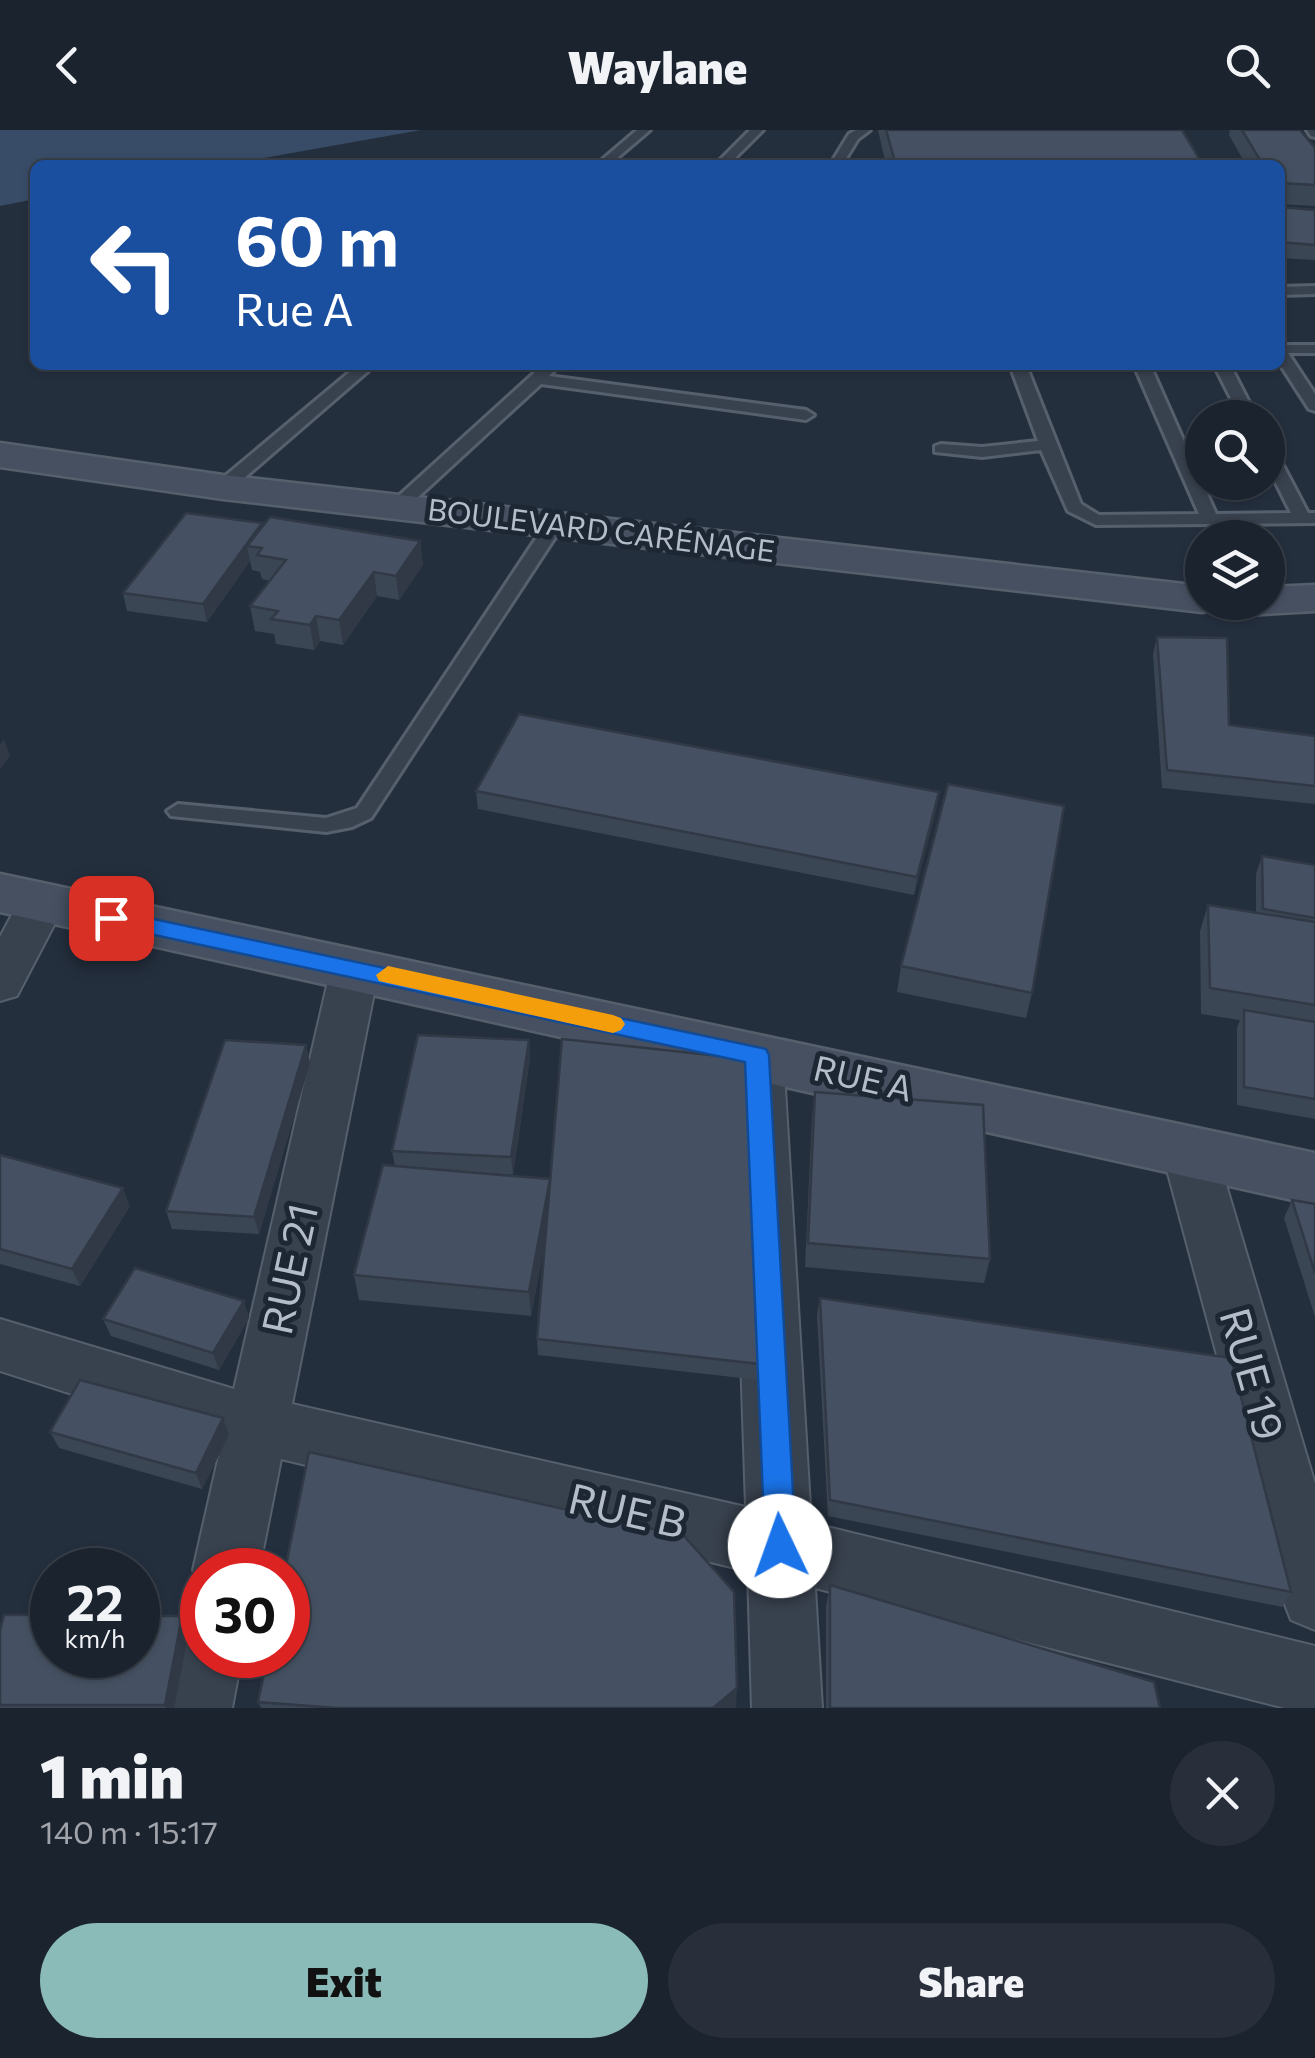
<!DOCTYPE html>
<html lang="en">
<head>
<meta charset="utf-8">
<style>
  :root { --surface:#1b232e; --page:#282f3a; --text:#f1f3f6; --muted:#a0a4aa; --line:#39404a; --accent:#8bbbb9 }
  body { margin:0; font-family:Commissioner,sans-serif; background:var(--page); color:var(--text); height:100vh; display:flex; flex-direction:column; font-size:38px; white-space:nowrap }
  * { box-sizing:border-box; margin:0 }
  p { font-size:32px; color:var(--muted) }
  .icon { flex:none; width:55px; height:55px; fill:none; stroke:currentColor; stroke-width:2; stroke-linecap:round; stroke-linejoin:round }
  .map { position:relative; height:1578px; overflow:hidden }
  .sheet { display:flex; flex-direction:column; background:var(--surface); flex:1 }
  .sheet>* { flex:none }
  .guide { position:absolute; left:30px; top:30px; width:1255px; height:210px; border-radius:15px; box-shadow:0 2px 8px #0004,0 0 0 2px var(--line); background:#1a4fa0; color:#fff; overflow:hidden }
  .tools { position:absolute; left:1185px; top:270px; display:grid; gap:20px }
  .tools a { display:grid; place-items:center; width:100px; height:100px; border-radius:50%; background:var(--surface); box-shadow:0 2px 8px #0004,0 0 0 2px var(--line); font-size:50px }
  .speed { position:absolute; left:30px; top:1418px; display:flex; gap:20px; font-size:50px; font-weight:700; text-align:center }
  .speed>* { display:grid; place-content:center; width:130px; height:130px; border-radius:50%; background:var(--surface); box-shadow:0 2px 8px #0004,0 0 0 2px var(--line); line-height:1 }
  .speed small { font-size:25px; font-weight:400 }
  .speed .limit { border:15px solid #d22; background:#fff; color:#111 }
  .pin { position:absolute; display:grid; place-items:center; width:85px; height:85px; color:#fff; margin:-42px; border-radius:20px; box-shadow:0 5px 15px #0006 }
  .me { position:absolute; width:110px; margin:-55px; rotate:357deg; stroke-linejoin:round; filter:drop-shadow(0 0 8px #0008) }
  .turn { display:flex; align-items:center; gap:35px; height:210px; padding:0 40px; font-size:45px }
  .turn .icon { width:130px; height:130px; stroke-width:2.5 }
  .turn b { display:block; font-size:70px; line-height:85px }
  .round { display:grid; place-items:center; flex:none; width:105px; height:105px; border-radius:52px; background:var(--page) }
  .summary { display:flex; align-items:center; justify-content:space-between; height:170px; padding:0 40px }
  h1 { font-size:60px; font-weight:800; line-height:75px }
  .cta { display:flex; gap:20px; margin-top:auto; padding:20px 40px }
  .cta a { flex:1; height:115px; border-radius:60px; background:var(--accent); color:#111; font-size:40px; font-weight:800; line-height:115px; text-align:center }
  .cta a+a { background:var(--page); color:var(--text) }
  header { display:flex; justify-content:space-between; align-items:center; height:130px; padding:0 40px; background:var(--surface); font-size:45px; font-weight:800 }
  .map>svg:first-child { display:block }
</style>
</head>
<body>
<header><svg class="icon" aria-label="back" viewBox="0 0 24 24"><path d="M15 5l-7 7 7 7"/></svg>Waylane<svg class="icon" aria-label="search" viewBox="0 0 24 24"><circle cx="10" cy="10" r="6"/><path d="M15 15l6 6"/></svg></header>
<div class="map">
<svg width="1315" height="1578" viewBox="0 0 1315 1578">
  <rect width="100%" height="100%" fill="#242f3e"/>
  <!-- water -->
  <polygon fill="#394c67" points="0,0 421,0 225,35 35,35 35,69 0,76"/>
  <g fill="none" stroke-linecap="round" stroke-linejoin="round">
    <!-- lane casing -->
    <g stroke="#565f6c" stroke-width="6">
      <g id="lane">
        <polygon points="637,0 650,0 609,35 596,35"/>
        <polygon points="750,0 763,0 728,35 715,35"/>
        <polygon points="856,0 870,0 858,9 842,35 830,35 849,4"/>
        <polygon points="1307,0 1315,0 1315,7 1311,6"/>
        <polygon points="1315,156 1315,164 1280,165 1280,157"/>
        <polygon points="1280,215 1315,215 1315,223 1288,223 1315,264 1315,281 1309,279 1280,234"/>
        <polygon points="358,235 375,235 229,361 217,361 217,353"/>
        <polygon points="543,235 557,238 549,246 806,280 814,285 806,290 541,254 403,381 391,381 391,373"/>
        <polygon points="1010,235 1026,235 1081,374 1099,385 1199,384 1134,235 1150,235 1216,384 1291,383 1268,337 1268,317 1276,322 1308,383 1315,383 1315,393 1096,395 1068,381 1041,320 982,327 935,322 935,316 941,314 982,317 1038,311"/>
        <polygon points="1214,235 1230,235 1257,288 1241,288"/>
        <polygon points="554,390 563,395 371,688 352,697 326,702 171,686 167,681 178,674 326,688 357,678 545,395"/>
      </g>
    </g>
    <!-- street casing -->
    <g stroke="#565f6c" stroke-width="4">
      <g id="street">
        <polygon points="41,758 58,762 65,774 17,866 0,871 0,807 24,762"/>
        <polygon points="355,820 372,825 379,838 292,1274 746,1377 731,925 739,911 757,905 775,911 783,925 811,1393 1315,1516 1315,1578 1285,1578 815,1458 822,1578 752,1578 748,1441 281,1329 259,1440 202,1440 202,1463 193,1440 222,1312 0,1241 0,1189 234,1259 331,838 338,825"/>
        <polygon points="1189,999 1208,1006 1216,1021 1315,1354 1315,1500 1291,1490 1282,1467 1162,1021 1170,1006"/>
        <polygon points="202,1493 202,1525 242,1525 232,1578 162,1578 174,1525 184,1501"/>
      </g>
    </g>
    <!-- secondary casing -->
    <g stroke="#565f6c" stroke-width="5">
      <g id="secondary">
        <polygon points="0,313 223,345 1202,456 1202,472 1222,472 1218,478 1202,482 223,369 0,337"/>
        <polygon points="1315,455 1315,481 1245,485 1229,481 1223,472 1268,472 1268,457"/>
        <polygon points="0,744 1315,1023 1315,1075 0,782"/>
      </g>
    </g>
    <!-- lane -->
    <use href="#lane" fill="#38414e" fill-rule="evenodd"/>
    <!-- street -->
    <use href="#street" fill="#38414e" fill-rule="evenodd"/>
    <!-- secondary -->
    <use href="#secondary" fill="#465061" fill-rule="evenodd"/>
  </g>
  <!-- wall -->
  <g fill="#3b4654">
    <polygon points="878,0 1182,0 1203,35 886,35"/>
    <polygon points="1230,0 1300,0 1315,18 1315,76 1280,74 1280,35 1246,35 1229,5"/>
    <polygon points="1280,77 1315,80 1315,130 1280,128"/>
    <polygon points="262,397 420,411 423,435 399,470 377,466 343,515 320,511 314,520 276,514 274,504 255,501 250,476 270,451 262,449 260,442 252,440 250,431 207,492 127,481 123,463"/>
    <polygon points="1157,507 1229,595 1315,606 1315,674 1162,658 1153,524"/>
    <polygon points="476,661 939,662 936,680 914,765 478,679"/>
    <polygon points="1262,726 1315,735 1315,989 1237,975 1237,898 1240,890 1201,884 1200,801 1208,775 1256,783 1256,744"/>
    <polygon points="901,836 1032,863 1026,888 897,862"/>
    <polygon points="529,910 530,928 513,1045 482,1043 760,1234 759,1250 538,1225 537,1209 545,1113 531,1186 359,1170 354,1145 395,1036 392,1021"/>
    <polygon points="306,915 310,933 259,1104 172,1099 166,1081"/>
    <polygon points="815,962 990,1129 984,1153 805,1137 812,987"/>
    <polygon points="0,1025 130,1076 80,1156 0,1134"/>
    <polygon points="1292,1070 1315,1074 1315,1187 1284,1088"/>
    <polygon points="820,1168 1291,1462 1282,1477 828,1386 817,1185"/>
    <polygon points="249,1188 219,1240 111,1206 103,1189"/>
    <polygon points="223,1288 229,1305 202,1359 59,1318 50,1302"/>
    <polygon points="830,1455 1160,1578 826,1578 826,1477"/>
    <polygon points="182,1486 189,1501 174,1578 0,1578 0,1501"/>
    <polygon points="258,1572 736,1578 261,1578"/>
  </g>
  <!-- shaded-wall -->
  <g fill="#303945">
    <polygon points="262,393 265,410 247,416 250,431 207,492 203,474"/>
    <polygon points="420,411 423,435 399,470 396,446"/>
    <polygon points="374,442 377,466 343,515 339,490"/>
    <polygon points="316,486 320,511 314,520 310,495"/>
    <polygon points="4,609 10,626 0,639 0,614"/>
    <polygon points="939,662 936,680 914,765 917,747"/>
    <polygon points="529,910 530,928 513,1045 511,1027"/>
    <polygon points="306,915 310,933 259,1104 254,1087"/>
    <polygon points="550,1049 552,1074 531,1186 529,1162"/>
    <polygon points="123,1058 130,1076 80,1156 72,1139"/>
    <polygon points="244,1171 249,1188 219,1240 213,1223"/>
    <polygon points="223,1288 229,1305 202,1359 196,1343"/>
    <polygon points="182,1486 189,1501 174,1578 166,1578 165,1575"/>
    <polygon points="737,1558 736,1578 713,1578"/>
  </g>
  <!-- building -->
  <g fill="#455162" stroke="#303945" stroke-width="2.5">
    <polygon points="886,0 1182,0 1203,35 896,35"/>
    <polygon points="1242,0 1300,0 1315,18 1315,55 1280,53 1280,35 1263,35"/>
    <polygon points="1280,77 1315,80 1315,115 1280,112"/>
    <polygon points="186,383 262,393 203,474 123,463"/>
    <polygon points="270,387 420,411 396,446 374,442 339,490 316,486 310,495 271,489 278,481 250,476 286,430 257,425 262,418 247,416"/>
    <polygon points="1157,507 1227,508 1229,595 1315,606 1315,656 1167,640"/>
    <polygon points="519,584 939,662 917,747 476,661"/>
    <polygon points="948,654 1064,676 1032,863 901,836"/>
    <polygon points="1262,726 1315,735 1315,788 1263,779"/>
    <polygon points="1208,775 1315,792 1315,875 1210,858"/>
    <polygon points="1244,880 1315,892 1315,969 1244,957"/>
    <polygon points="418,905 529,910 511,1027 392,1021"/>
    <polygon points="562,909 757,930 760,1234 537,1209"/>
    <polygon points="225,910 306,915 254,1087 166,1081"/>
    <polygon points="815,962 983,975 990,1129 808,1113"/>
    <polygon points="0,1025 123,1058 72,1139 0,1119"/>
    <polygon points="383,1035 550,1049 529,1162 354,1145"/>
    <polygon points="1292,1070 1315,1074 1315,1143"/>
    <polygon points="135,1138 244,1171 213,1223 103,1189"/>
    <polygon points="820,1168 1231,1228 1291,1462 830,1370"/>
    <polygon points="80,1250 223,1288 196,1343 50,1302"/>
    <polygon points="309,1322 684,1406 734,1462 737,1558 713,1578 337,1578 258,1572 268,1525 288,1525 288,1440 285,1440"/>
    <polygon points="830,1455 1154,1552 1160,1578 830,1578"/>
    <polygon points="4,1485 52,1485 52,1525 138,1525 138,1486 182,1486 165,1575 0,1575 0,1501"/>
  </g>
  <!-- route -->
  <polygon fill="#1a73e8" stroke="#114b97" stroke-width="2.5" points="111,780 766,919 769,925 796,1416 791,1427 780,1432 769,1427 765,1416 745,932 103,794 100,788 103,782"/>
  <!-- slow -->
  <polygon fill="#f59e0b" points="388,836 613,885 621,888 625,894 621,900 613,903 379,851 376,845"/>
  <g text-anchor="middle" stroke-width="10" stroke-linejoin="round" paint-order="stroke">
    <!-- far-street labels -->
    <g font-size="30" fill="#b4bcc9" stroke="#1d2633">
      <text transform="translate(601 401) rotate(7)" y="10">BOULEVARD CARÉNAGE</text>
    </g>
    <!-- street labels -->
    <g font-size="35" fill="#b4bcc9" stroke="#1d2633">
      <text transform="translate(863 949) rotate(13)" y="12">RUE A</text>
    </g>
    <!-- near-street labels -->
    <g font-size="42" fill="#b4bcc9" stroke="#1d2633">
      <text transform="translate(290 1139) rotate(-78)" y="15">RUE 21</text>
      <text transform="translate(1252 1244) rotate(74)" y="15">RUE 19</text>
      <text transform="translate(627 1381) rotate(13)" y="15">RUE B</text>
    </g>
  </g>
</svg>
<div class="tools">
<a><svg class="icon" aria-label="search" viewBox="0 0 24 24"><circle cx="10" cy="10" r="6"/><path d="M15 15l6 6"/></svg></a>
<a><svg class="icon" aria-label="layers" viewBox="0 0 24 24"><path d="M12 4l9 5-9 5-9-5zM3 14l9 5 9-5"/></svg></a>
</div>
<div class="speed"><div>22<small>km/h</small></div><div class="limit">30</div></div>
<div class="pin" style="left:111px;top:788px;background:#d93025"><svg class="icon" aria-label="arrive" viewBox="0 0 24 24"><path d="M6 21V4h12l-3 4 3 4H6"/></svg></div>
<svg class="me" style="left:780px;top:1416px" viewBox="-20 -20 40 40"><circle r="19" fill="#fff"/><path d="M0-13L10 11 0 6-10 11z" fill="#1a73e8"/></svg>
<div class="guide">
<div class="turn"><svg class="icon" aria-label="left" viewBox="0 0 24 24"><path d="M17 20v-9H6M10 6l-5 5 5 5"/></svg><div><b>60 m</b>Rue A</div></div>
</div>
</div>
<section class="sheet">
<div class="summary"><div><h1>1 min</h1><p>140 m · 15:17</p></div><a class="round"><svg class="icon" aria-label="close" viewBox="0 0 24 24"><path d="M6 6l12 12M18 6L6 18"/></svg></a></div>
<div class="cta"><a>Exit</a><a>Share</a></div>
</section>
</body>
</html>
